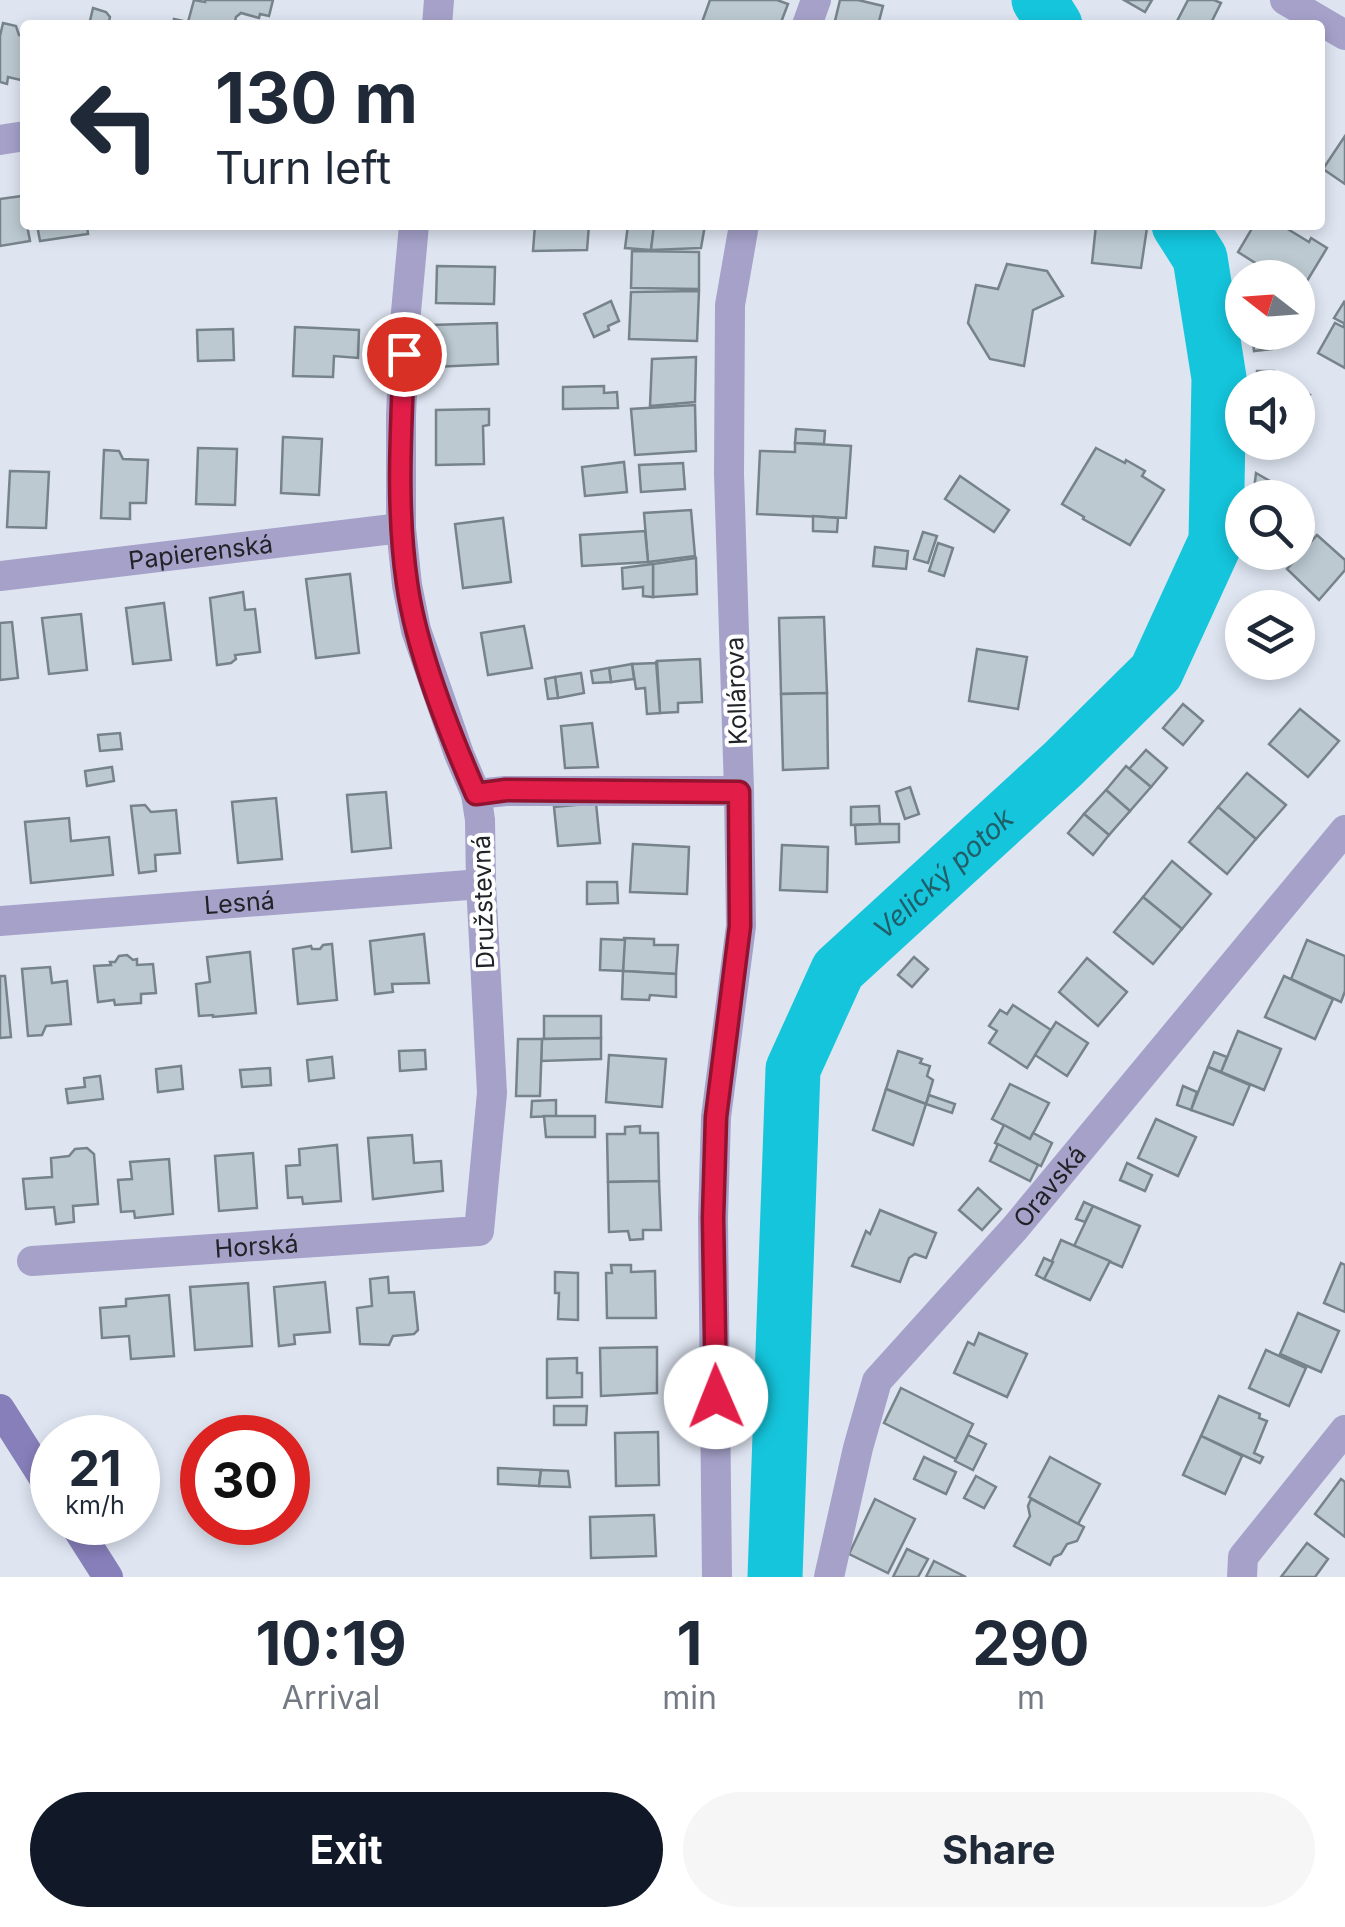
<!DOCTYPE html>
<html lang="en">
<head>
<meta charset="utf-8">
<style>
  :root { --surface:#fff; --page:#f6f6f7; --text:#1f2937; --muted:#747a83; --accent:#111827 }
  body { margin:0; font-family:Inter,sans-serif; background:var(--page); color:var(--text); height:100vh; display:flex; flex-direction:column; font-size:38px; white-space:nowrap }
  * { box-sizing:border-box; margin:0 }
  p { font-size:32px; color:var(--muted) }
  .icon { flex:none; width:55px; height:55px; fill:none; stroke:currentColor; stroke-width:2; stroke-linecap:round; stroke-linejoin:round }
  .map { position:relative; height:1577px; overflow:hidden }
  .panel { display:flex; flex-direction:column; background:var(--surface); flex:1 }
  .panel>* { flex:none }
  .guide { position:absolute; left:20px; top:20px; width:1305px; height:210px; border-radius:10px; box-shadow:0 5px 15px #0003; background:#fff; color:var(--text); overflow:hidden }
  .needle { width:65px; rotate:287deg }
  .controls { position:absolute; left:1225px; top:260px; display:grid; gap:20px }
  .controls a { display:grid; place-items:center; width:90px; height:90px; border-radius:50%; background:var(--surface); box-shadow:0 5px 15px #0003; font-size:50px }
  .speed { position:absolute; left:30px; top:1415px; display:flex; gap:20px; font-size:50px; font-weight:700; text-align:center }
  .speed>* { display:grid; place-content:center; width:130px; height:130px; border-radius:50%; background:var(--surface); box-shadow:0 5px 15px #0003; line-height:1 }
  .speed small { font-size:25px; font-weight:400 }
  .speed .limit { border:15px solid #d22; background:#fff; color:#111 }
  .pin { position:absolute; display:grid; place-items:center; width:85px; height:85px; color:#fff; margin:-42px; border:5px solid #fff; border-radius:50%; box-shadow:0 2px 10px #0007 }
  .me { position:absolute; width:110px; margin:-55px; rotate:359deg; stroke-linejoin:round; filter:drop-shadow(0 0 8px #0008) }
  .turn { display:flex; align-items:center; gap:35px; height:210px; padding:0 30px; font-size:45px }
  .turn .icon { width:130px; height:130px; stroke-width:2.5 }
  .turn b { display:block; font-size:70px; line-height:85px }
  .eta { display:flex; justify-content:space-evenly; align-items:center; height:170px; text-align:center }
  .eta b { font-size:60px; font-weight:700; line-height:70px }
  .cta { display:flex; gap:20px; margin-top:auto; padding:20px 30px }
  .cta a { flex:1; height:115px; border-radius:60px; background:var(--accent); color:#fff; font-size:40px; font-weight:700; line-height:115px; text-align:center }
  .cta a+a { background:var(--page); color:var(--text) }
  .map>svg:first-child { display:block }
</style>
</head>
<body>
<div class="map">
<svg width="1345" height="1577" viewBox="0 0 1345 1577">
  <rect width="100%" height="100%" fill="#dee5f1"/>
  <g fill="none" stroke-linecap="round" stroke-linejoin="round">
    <!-- river -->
    <g stroke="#14c5dc" stroke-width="55">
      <polyline points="1039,0 1055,25"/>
      <path id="s1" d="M 775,1577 L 793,1069 L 838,970 L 1063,764 L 1156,672 L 1216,541 L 1219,378 L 1200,258 L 1179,225"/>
    </g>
  </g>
  <!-- building -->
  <g fill="#bcc9d1" stroke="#77838a" stroke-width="2.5">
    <polygon points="194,0 205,2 205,0 273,0 269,16 260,14 259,18 241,13 236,17 234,25 173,25 174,19 188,22"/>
    <polygon points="710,0 777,0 788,4 780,25 701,25"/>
    <polygon points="840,0 858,0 883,6 878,25 834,25"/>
    <polygon points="1124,0 1152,0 1145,12"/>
    <polygon points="1188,0 1214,0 1221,3 1211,23 1215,25 1175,25"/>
    <polygon points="93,8 106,12 110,17 109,21 127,25 89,25"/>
    <polygon points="3,23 16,26 19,35 25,37 25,81 8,77 7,84 0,82 0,36"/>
    <polygon points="1345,136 1345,184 1323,169"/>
    <polygon points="22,196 25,225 27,225 30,241 0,246 0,199"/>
    <polygon points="37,225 87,225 88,234 40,241"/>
    <polygon points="535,225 589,225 587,250 533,251"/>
    <polygon points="628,225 654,229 651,250 625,248"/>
    <polygon points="654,225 705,225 701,248 651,250"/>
    <polygon points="1096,225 1147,228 1141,268 1092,263"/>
    <polygon points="1254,225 1281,225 1309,242 1311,238 1327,248 1301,291 1298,289 1298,278 1279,278 1238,252"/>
    <polygon points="632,251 699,252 699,289 631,288"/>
    <polygon points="1007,264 1047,271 1063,296 1033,310 1024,366 990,359 968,323 976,285 998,289"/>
    <polygon points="437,266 495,267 494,304 436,303"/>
    <polygon points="699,291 697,341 629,339 631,292"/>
    <polygon points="611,301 619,321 608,326 609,330 594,337 584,314"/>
    <polygon points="1344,302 1345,304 1345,368 1318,353 1335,323 1343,327 1345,324 1334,318"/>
    <polygon points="497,323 498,364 433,367 431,325"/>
    <polygon points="295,327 359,330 358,358 334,356 333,377 293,376"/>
    <polygon points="233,329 234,360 198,361 197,330"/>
    <polygon points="1252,332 1270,332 1272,349 1254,351"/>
    <polygon points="696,357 695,402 650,406 652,359"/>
    <polygon points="1257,371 1274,371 1273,388 1256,388"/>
    <polygon points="604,386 604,393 617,392 618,408 563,409 563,387"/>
    <polygon points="1298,388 1310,395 1300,411 1298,410"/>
    <polygon points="695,405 696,451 635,455 631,409"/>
    <polygon points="489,409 489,425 483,426 484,464 436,465 436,410"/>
    <polygon points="796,429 825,431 824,444 795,443"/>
    <polygon points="283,437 322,439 319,495 281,493"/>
    <polygon points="795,443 851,446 846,518 757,514 760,451 795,452"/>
    <polygon points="198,448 237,449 235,505 196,504"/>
    <polygon points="1096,448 1125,463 1126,460 1145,471 1142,476 1164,490 1130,545 1083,519 1084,517 1062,504"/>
    <polygon points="104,450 119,451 123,459 148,460 146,503 130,503 130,519 101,518"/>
    <polygon points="624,462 627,492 585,496 582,467"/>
    <polygon points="683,463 685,489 641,492 639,465"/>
    <polygon points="10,471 49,472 46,528 7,527"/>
    <polygon points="1256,473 1287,491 1285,498 1253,498"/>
    <polygon points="960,476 1009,510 994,532 945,499"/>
    <polygon points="691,510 695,556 648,562 644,513"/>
    <polygon points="813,516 838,518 837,532 813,531"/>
    <polygon points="503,518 511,582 463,588 455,524"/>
    <polygon points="645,531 648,562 582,566 580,535"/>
    <polygon points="923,532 937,536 928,563 914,559"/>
    <polygon points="1317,535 1345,560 1345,570 1319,600 1287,569"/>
    <polygon points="938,543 953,548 944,576 929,571"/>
    <polygon points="875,547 908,551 906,569 873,566"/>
    <polygon points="696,558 697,594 653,597 653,564"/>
    <polygon points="653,564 653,597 643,596 643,587 623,589 622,568"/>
    <polygon points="350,574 359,653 316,658 306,579"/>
    <polygon points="243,592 245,610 255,609 260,652 235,655 236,659 231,663 217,665 210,598"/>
    <polygon points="164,603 171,660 133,664 126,608"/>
    <polygon points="81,614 87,670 49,674 42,618"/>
    <polygon points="824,617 827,693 781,694 779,618"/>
    <polygon points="12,622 18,678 0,680 0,623"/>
    <polygon points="524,626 532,668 488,675 481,633"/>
    <polygon points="977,649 1027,657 1018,709 969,701"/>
    <polygon points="700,659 702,702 678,703 678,712 660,713 657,661"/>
    <polygon points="656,661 660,713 647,714 645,688 636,689 632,664 656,663"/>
    <polygon points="632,664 634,679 611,682 609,668"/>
    <polygon points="609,668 611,682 593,683 591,671"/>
    <polygon points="581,673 584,693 558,698 555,677"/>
    <polygon points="555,677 558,698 548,699 545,679"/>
    <polygon points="827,693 828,768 783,770 781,694"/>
    <polygon points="1183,704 1203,721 1183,745 1163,728"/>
    <polygon points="1300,709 1339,741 1308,777 1269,744"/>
    <polygon points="592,723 598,767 565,768 561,726"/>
    <polygon points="120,733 122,749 100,751 98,735"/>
    <polygon points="1146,750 1167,768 1151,787 1129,769"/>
    <polygon points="1126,766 1151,787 1130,811 1106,790"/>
    <polygon points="112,767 114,781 87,786 85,771"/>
    <polygon points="1247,773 1286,805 1256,839 1218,807"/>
    <polygon points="910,787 919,814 905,819 896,792"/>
    <polygon points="1106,790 1130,811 1109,835 1084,814"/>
    <polygon points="386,792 391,848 352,852 347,795"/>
    <polygon points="276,798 282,859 238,863 232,802"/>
    <polygon points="596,803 600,843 558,846 554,807"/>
    <polygon points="145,805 151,812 176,810 180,853 155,855 156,871 139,873 131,806"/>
    <polygon points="879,806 880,824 851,825 851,807"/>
    <polygon points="1218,807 1256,839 1227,874 1189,842"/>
    <polygon points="1084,814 1109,835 1093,855 1068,833"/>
    <polygon points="69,818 71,841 109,837 113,875 31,883 25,822"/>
    <polygon points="880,824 899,824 899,842 856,844 855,825"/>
    <polygon points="633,844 689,847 687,894 630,892"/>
    <polygon points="782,845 828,847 827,892 780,890"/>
    <polygon points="1172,861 1211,894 1182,929 1143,897"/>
    <polygon points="587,882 617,882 618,903 587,904"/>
    <polygon points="1143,897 1182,929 1153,964 1114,932"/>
    <polygon points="424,934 429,983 392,984 393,992 375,994 370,941"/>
    <polygon points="624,938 654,939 654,945 678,945 676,974 623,971"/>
    <polygon points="601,939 625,940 623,971 600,970"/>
    <polygon points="1307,940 1345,956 1345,991 1341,1002 1291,979"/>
    <polygon points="332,944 337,1000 298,1004 293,949 311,946 312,949 320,949 323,945"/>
    <polygon points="250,952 256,1013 213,1017 213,1015 199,1016 196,984 210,982 207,957"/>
    <polygon points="127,955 133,960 137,959 137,965 153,964 156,993 141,994 141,1003 115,1005 114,1000 98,1002 94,966 111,965 110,962 115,962 119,956"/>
    <polygon points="914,957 928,969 912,987 898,975"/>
    <polygon points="1087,958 1127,992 1098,1026 1059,992"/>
    <polygon points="50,967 52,983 67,981 71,1024 46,1026 42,1035 28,1036 22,969"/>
    <polygon points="623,971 676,974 676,997 650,995 649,1000 622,999"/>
    <polygon points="0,976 5,976 11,1037 0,1038"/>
    <polygon points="1284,976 1333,999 1315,1039 1265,1017"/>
    <polygon points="1013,1005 1051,1030 1027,1068 989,1043 997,1031 989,1026 1000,1010 1007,1014"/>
    <polygon points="544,1016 601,1016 601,1038 544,1039"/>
    <polygon points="1056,1022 1088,1043 1067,1076 1035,1055"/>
    <polygon points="1238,1031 1281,1049 1264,1090 1221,1072"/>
    <polygon points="601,1038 601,1059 541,1061 542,1039"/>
    <polygon points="518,1039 542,1039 540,1096 516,1096"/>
    <polygon points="425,1050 426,1069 400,1071 399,1051"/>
    <polygon points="898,1051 922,1059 920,1063 930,1066 927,1076 933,1080 926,1104 886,1089"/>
    <polygon points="1214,1052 1227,1057 1221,1072 1208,1067"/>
    <polygon points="609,1055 666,1059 662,1107 606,1102"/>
    <polygon points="332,1057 334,1078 309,1081 307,1060"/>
    <polygon points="181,1066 183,1089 158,1092 156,1069"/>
    <polygon points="1208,1067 1250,1085 1233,1125 1191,1110"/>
    <polygon points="270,1068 271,1085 242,1087 240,1070"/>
    <polygon points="100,1076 103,1099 68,1103 66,1089 85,1087 84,1078"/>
    <polygon points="1010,1084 1049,1103 1030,1139 992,1119"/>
    <polygon points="1183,1086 1197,1092 1191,1110 1177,1105"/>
    <polygon points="886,1089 926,1104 913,1145 873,1130"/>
    <polygon points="929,1095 955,1104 952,1113 926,1104"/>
    <polygon points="556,1100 556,1116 531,1117 532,1101"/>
    <polygon points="544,1116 595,1116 595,1137 546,1137"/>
    <polygon points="1156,1119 1196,1137 1178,1176 1138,1158"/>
    <polygon points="1004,1125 1030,1139 1033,1133 1052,1143 1041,1166 995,1143"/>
    <polygon points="640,1126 640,1133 658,1133 659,1181 608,1182 607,1134 625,1134 625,1127"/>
    <polygon points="412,1135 414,1163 441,1161 443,1191 373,1199 368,1138"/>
    <polygon points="998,1144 1038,1165 1030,1181 990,1161"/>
    <polygon points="337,1145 341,1201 303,1204 302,1197 288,1198 286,1166 300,1165 299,1149"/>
    <polygon points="87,1148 94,1154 98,1204 73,1206 74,1222 56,1224 54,1207 26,1209 23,1179 52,1177 51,1158 69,1156 75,1149"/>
    <polygon points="253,1153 257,1208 219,1211 215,1156"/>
    <polygon points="169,1159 173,1214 135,1218 134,1211 121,1212 118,1180 132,1179 130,1162"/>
    <polygon points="1127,1163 1152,1175 1145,1191 1120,1180"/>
    <polygon points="659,1181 661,1230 643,1230 643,1239 630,1240 628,1231 609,1232 608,1182"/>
    <polygon points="978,1188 1001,1209 982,1230 959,1210"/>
    <polygon points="1084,1202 1093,1206 1085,1222 1076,1219"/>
    <polygon points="1093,1206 1140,1226 1122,1267 1074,1246"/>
    <polygon points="880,1210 936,1233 926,1258 915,1254 909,1258 900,1282 852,1266 866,1231 870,1234"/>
    <polygon points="1061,1240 1110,1261 1090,1300 1044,1279"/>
    <polygon points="1044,1258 1053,1262 1044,1279 1036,1275"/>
    <polygon points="1341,1263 1345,1265 1345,1312 1324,1303"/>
    <polygon points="611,1265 631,1265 631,1272 655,1271 656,1318 607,1318 606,1273 612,1273"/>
    <polygon points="555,1272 578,1273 578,1320 558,1319 559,1293 555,1293"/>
    <polygon points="388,1277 389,1293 414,1292 418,1330 414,1334 393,1336 389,1345 360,1344 357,1308 372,1306 370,1279"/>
    <polygon points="325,1282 330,1332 294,1335 295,1344 279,1346 274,1287"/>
    <polygon points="248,1283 252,1346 195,1350 190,1287"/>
    <polygon points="169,1295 174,1356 131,1359 129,1336 102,1338 100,1308 126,1306 126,1299"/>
    <polygon points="1298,1313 1339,1331 1321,1372 1280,1354"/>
    <polygon points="979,1333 1027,1354 1007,1397 954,1373 968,1342 974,1345"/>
    <polygon points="657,1347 657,1393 601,1396 600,1348"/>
    <polygon points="1266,1350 1306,1368 1289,1406 1249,1388"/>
    <polygon points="577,1358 577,1373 582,1373 582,1397 547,1398 547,1359"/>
    <polygon points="901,1388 973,1424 956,1459 884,1423"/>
    <polygon points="1219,1396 1260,1414 1259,1418 1267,1421 1254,1453 1263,1457 1260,1463 1201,1436"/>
    <polygon points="554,1406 587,1406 586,1425 554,1425"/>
    <polygon points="658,1432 659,1485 616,1486 615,1433"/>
    <polygon points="968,1435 986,1444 973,1470 955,1461"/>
    <polygon points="1201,1436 1242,1456 1225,1494 1183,1475"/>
    <polygon points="924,1457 956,1472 946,1494 914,1479"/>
    <polygon points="1050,1457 1100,1484 1078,1524 1029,1497"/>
    <polygon points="498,1468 541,1470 539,1486 498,1484"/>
    <polygon points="541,1470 568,1471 570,1487 539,1486"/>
    <polygon points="976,1476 996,1487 984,1508 964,1498"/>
    <polygon points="1341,1479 1345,1482 1345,1537 1315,1514"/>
    <polygon points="875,1499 915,1519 888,1573 849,1554"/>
    <polygon points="1031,1499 1084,1527 1077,1541 1067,1544 1061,1554 1054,1557 1050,1565 1014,1546 1030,1516 1028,1506"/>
    <polygon points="654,1515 656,1556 591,1558 590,1517"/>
    <polygon points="1307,1543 1328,1559 1315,1577 1281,1577"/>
    <polygon points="907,1549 928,1559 918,1577 893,1577"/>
    <polygon points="934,1561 966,1577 926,1577"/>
  </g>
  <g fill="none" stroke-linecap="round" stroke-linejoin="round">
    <!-- street -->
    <g stroke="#a5a1c9" stroke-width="30">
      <polyline points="1285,0 1345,35"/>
      <polyline points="437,25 439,0"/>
      <polyline points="807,25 816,0"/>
      <polyline points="0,140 25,136"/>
      <path id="s2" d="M 0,576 L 401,528"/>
      <polyline points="476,794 506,791 739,791"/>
      <path id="s3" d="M 0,921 L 481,884"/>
      <path id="s4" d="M 32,1261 L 479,1231 L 492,1093 L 481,884 L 480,820 L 476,794 L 459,754 L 416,630 L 407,585 L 401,528 L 401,416 L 405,323 L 414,225"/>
      <polyline points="717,1577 713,1218 716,1117 741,926 739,791 729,474 730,305 744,225"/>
      <path id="s5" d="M 829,1577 L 858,1448 L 877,1381 L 1015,1228 L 1345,830"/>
      <polyline points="1242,1577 1243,1557 1345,1430"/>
    </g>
    <!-- secondary -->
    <g stroke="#877fba" stroke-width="30">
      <polyline points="0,1409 52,1491"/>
      <polyline points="73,1522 108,1577"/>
    </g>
  </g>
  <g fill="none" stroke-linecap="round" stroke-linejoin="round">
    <!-- route casing -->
    <g stroke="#92132f" stroke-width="25">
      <path id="route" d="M 404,354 C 401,430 396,508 407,583 C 416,650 449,732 476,794 L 506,790 L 739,792 L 740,926 L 716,1117 L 713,1218 L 716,1397"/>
    </g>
    <!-- route -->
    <use href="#route" stroke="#e11d48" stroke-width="18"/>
  </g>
  <g text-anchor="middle" stroke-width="8" stroke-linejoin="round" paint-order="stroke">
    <!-- street labels -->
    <g font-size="25" fill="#202327" stroke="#fff">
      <text dy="9" stroke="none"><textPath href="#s2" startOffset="202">Papierenská</textPath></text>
      <text transform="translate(736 691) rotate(-92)" y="9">Kollárova</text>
      <text transform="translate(483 902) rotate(-92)" y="9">Družstevná</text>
      <text dy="9" stroke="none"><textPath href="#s3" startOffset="240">Lesná</textPath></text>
      <text dy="9" stroke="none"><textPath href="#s5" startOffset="462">Oravská</textPath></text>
      <text dy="9" stroke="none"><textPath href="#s4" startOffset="225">Horská</textPath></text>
    </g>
    <!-- water labels -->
    <g font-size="28" font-style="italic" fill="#215e68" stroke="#fff">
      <text dy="10" stroke="none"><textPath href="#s1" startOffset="760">Velický potok</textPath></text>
    </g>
  </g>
</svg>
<div class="controls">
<a><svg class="needle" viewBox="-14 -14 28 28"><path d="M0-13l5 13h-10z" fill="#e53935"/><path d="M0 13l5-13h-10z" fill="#747a83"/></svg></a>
<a><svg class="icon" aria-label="sound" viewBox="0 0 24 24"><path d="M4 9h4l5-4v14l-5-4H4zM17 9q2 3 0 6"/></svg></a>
<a><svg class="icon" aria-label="search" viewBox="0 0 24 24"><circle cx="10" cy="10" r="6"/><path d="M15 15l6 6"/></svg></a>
<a><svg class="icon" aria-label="layers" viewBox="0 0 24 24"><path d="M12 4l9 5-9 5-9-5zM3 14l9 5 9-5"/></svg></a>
</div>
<div class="speed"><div>21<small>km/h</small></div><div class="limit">30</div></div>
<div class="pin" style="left:404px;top:354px;background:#d93025"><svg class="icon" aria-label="arrive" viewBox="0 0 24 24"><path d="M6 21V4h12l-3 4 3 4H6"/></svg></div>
<svg class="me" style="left:716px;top:1397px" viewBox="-20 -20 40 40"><circle r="19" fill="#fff"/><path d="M0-13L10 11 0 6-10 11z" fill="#e11d48"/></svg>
<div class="guide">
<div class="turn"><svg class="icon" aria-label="left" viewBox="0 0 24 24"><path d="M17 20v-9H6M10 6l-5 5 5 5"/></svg><div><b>130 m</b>Turn left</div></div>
</div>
</div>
<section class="panel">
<div class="eta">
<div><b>10:19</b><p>Arrival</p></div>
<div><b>1</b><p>min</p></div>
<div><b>290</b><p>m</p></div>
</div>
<div class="cta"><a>Exit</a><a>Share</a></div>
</section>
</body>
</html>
